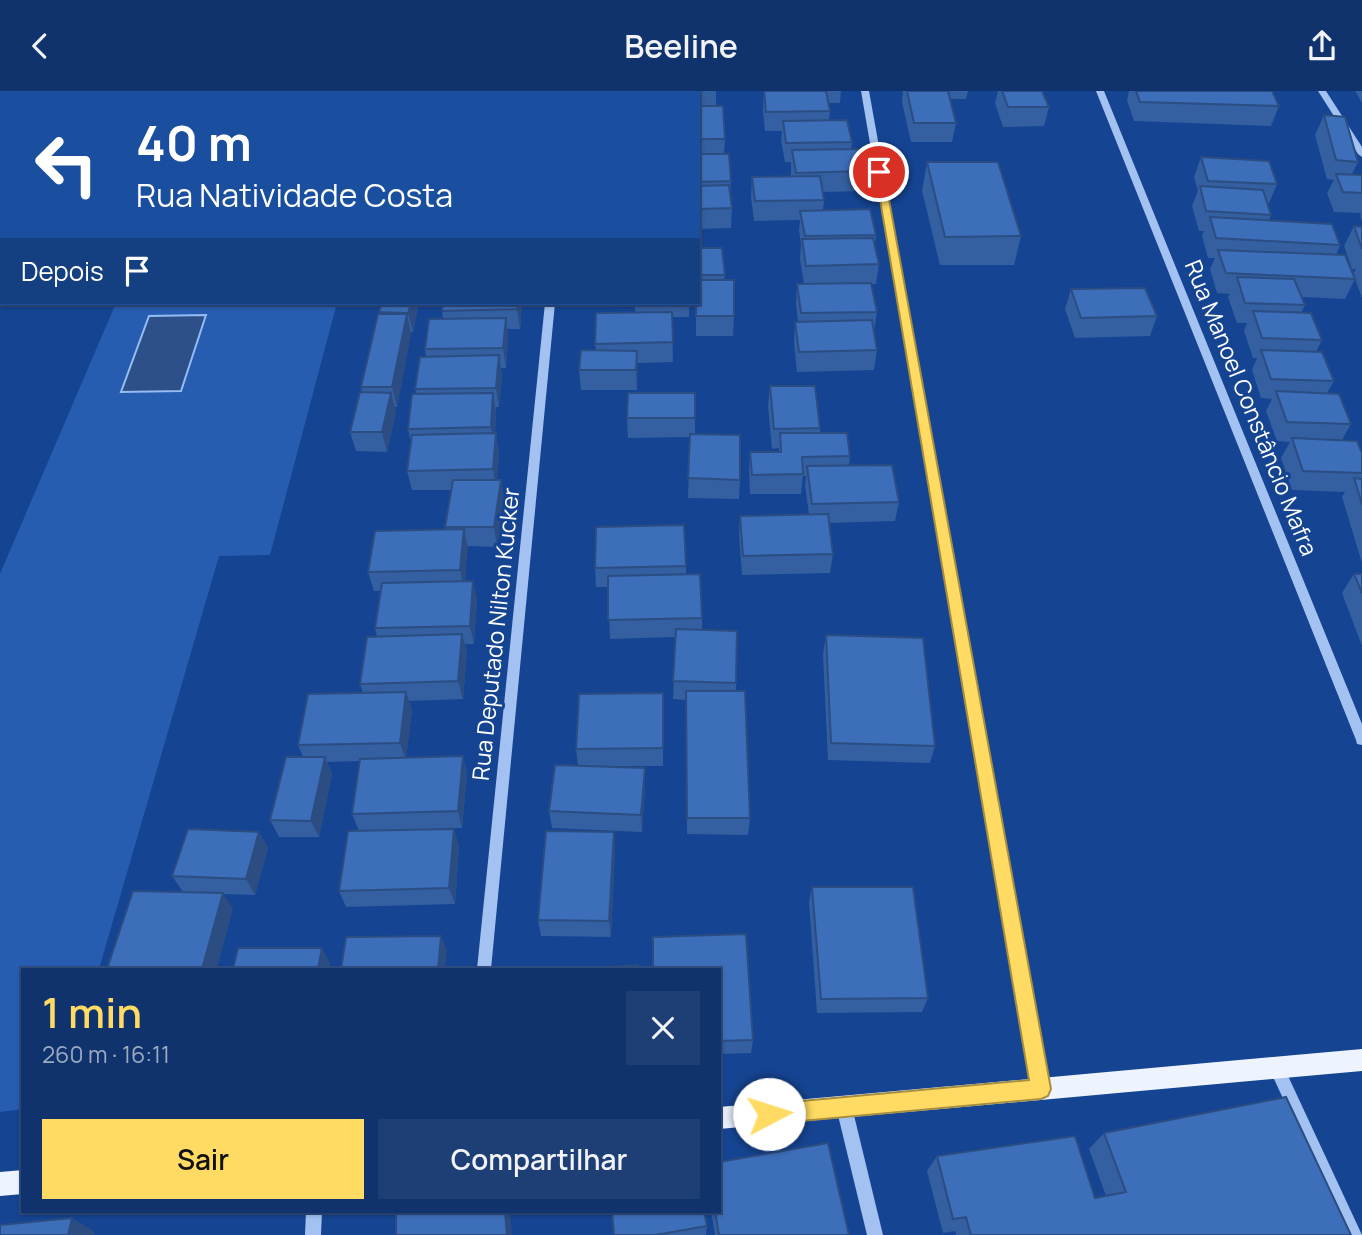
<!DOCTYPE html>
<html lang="pt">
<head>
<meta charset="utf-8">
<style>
  :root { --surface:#10336e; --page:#1e3f76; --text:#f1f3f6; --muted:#9caac2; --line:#304e81; --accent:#ffdb63 }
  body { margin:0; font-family:Manrope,sans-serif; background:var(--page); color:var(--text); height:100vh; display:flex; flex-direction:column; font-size:26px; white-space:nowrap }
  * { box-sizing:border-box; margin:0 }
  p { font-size:23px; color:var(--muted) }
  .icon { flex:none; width:38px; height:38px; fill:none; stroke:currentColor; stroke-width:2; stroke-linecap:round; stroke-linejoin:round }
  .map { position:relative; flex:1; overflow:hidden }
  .drawer { position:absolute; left:21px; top:877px; width:700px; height:245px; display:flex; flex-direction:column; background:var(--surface); border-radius:0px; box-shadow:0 2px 5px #0004,0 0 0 2px var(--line) }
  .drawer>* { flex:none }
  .hud { position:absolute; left:0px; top:0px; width:700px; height:214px; box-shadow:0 2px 5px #0004,0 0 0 2px var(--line); background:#1a4fa0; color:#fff; overflow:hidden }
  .pin { position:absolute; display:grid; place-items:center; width:60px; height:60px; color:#fff; margin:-30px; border:4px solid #fff; border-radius:50%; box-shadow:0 2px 7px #0007 }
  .me { position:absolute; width:77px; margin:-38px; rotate:85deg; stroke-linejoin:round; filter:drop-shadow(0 0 5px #0008) }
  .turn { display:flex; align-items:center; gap:24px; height:147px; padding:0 21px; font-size:32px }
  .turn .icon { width:91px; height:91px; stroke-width:2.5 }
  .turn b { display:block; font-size:49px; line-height:60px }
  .then { display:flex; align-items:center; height:66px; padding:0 21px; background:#0003; gap:14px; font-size:26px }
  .round { display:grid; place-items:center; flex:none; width:74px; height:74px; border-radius:0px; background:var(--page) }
  .summary { display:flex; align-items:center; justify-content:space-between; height:119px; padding:0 21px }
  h1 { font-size:42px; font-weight:600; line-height:52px; color:var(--accent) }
  .cta { display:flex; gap:14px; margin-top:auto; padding:14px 21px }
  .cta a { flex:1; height:80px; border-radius:0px; background:var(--accent); color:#111; font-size:28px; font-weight:600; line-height:80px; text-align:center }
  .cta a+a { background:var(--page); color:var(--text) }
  header { display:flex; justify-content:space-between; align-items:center; height:91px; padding:0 21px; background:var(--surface); font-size:32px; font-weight:600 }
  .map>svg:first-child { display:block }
</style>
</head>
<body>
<header><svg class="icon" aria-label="back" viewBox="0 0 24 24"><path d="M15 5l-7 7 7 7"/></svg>Beeline<svg class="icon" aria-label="share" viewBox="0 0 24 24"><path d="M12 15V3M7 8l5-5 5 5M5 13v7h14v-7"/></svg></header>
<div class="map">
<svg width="1362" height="1144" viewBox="0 0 1362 1144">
  <rect width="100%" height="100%" fill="#154492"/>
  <!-- green -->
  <polygon fill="#275db1" points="116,212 337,212 270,464 219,465 99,878 23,878 23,1018 0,1021 0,483"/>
  <!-- water -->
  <polygon fill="#2d508a" stroke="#95bcf4" stroke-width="2" points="206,224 181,300 121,301 149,225"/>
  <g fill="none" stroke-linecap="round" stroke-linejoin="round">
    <!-- minor -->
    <g fill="#a3c2f1" fill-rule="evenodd">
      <polygon points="132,0 141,0 130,2"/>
      <polygon points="567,0 575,0 574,2 566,2"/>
      <polygon points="861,0 869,0 1049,998 1046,1003 1041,1006 1036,1003 1033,998"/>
      <polygon points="1096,0 1104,0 1362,633 1362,654 1357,653 1356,649"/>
      <polygon points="1318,0 1326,0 1362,56 1362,66 1358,63"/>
      <rect x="0" y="38" width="2" height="4"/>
      <polygon points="545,212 555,212 491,878 477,878"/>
      <polygon points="1277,969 1282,972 1362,1144 1346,1144 1269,977 1272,972"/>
      <polygon points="844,1008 850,1010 852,1016 883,1144 867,1144 836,1016 838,1010"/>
      <polygon points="306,1120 322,1120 321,1144 305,1144"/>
    </g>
    <!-- major -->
    <g fill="#edf3ff" fill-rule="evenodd">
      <polygon points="1362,958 1362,980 719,1038 719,1016"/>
      <polygon points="23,1079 23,1103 0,1105 0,1081"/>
    </g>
  </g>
  <!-- wall -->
  <g fill="#345fa0">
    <polygon points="613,0 716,0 716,15 725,48 724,63 731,90 730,104 732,117 731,137 698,138 698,2 613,2"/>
    <polygon points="764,0 841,0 840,12 829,12 830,20 829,29 852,51 851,58 863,80 861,100 823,101 824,109 823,119 876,144 875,153 879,173 876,193 871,193 877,221 874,240 877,259 874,279 797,281 794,251 795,231 798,231 796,213 797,193 804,193 800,168 801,154 799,139 800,129 754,130 751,106 752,86 791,86 791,71 785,71 781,49 782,40 765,40 763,20"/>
    <polygon points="903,0 968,0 966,8 950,8 956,32 952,51 911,51 902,11"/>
    <polygon points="998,0 1042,0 1049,16 1044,35 1003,36 995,12"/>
    <polygon points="1129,0 1272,0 1279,15 1271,35 1134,30 1127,9"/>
    <polygon points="1355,0 1362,0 1362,12"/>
    <polygon points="1324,24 1358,71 1352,83 1362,84 1362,130 1360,125 1361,122 1334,121 1327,102 1334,89 1327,88 1315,44"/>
    <polygon points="1201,66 1277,93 1269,112 1267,112 1271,124 1269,129 1340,154 1336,164 1353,183 1356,178 1352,178 1344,155 1354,135 1362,136 1362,207 1355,188 1345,208 1301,206 1305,214 1301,222 1322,249 1316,261 1334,290 1327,302 1351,333 1342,349 1362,362 1362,472 1342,406 1345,401 1292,399 1281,367 1290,351 1277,350 1266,320 1272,308 1261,307 1252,279 1257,267 1253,267 1244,240 1247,232 1237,232 1228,206 1230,203 1217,202 1210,178 1215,167 1208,167 1202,145 1204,140 1199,140 1192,115 1198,100 1194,86"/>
    <polygon points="927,71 1021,145 1014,174 940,174 922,100"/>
    <polygon points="698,157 725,184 724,189 734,225 733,245 696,245 696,212 698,212"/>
    <polygon points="1071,198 1157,225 1150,245 1075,247 1065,218"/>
    <polygon points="382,212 419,212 413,241 411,241 397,316 394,316 396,321 387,361 356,360 350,341 362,301 361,296"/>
    <polygon points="443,212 522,212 520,238 507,238 508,246 506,277 501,277 502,284 499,316 496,316 496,322 495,342 499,362 497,389 501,389 504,409 497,456 467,455 465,491 473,490 477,509 474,553 465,553 467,561 463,608 409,610 412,619 406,667 463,665 467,683 462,737 359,740 352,723 360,670 327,671 332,683 319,746 279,746 270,729 303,666 298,654 363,602 360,593 377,545 375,537 380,500 374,500 368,481 446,438 445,436 451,399 412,399 407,380 411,352 408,338 417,303 415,298 426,266 425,258 443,228 442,220"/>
    <polygon points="635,212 689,212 689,226 672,226 673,271 637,272 637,299 581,299 579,279 596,259 595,253 635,222"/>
    <polygon points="770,295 820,337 820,342 850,365 849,375 899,411 895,430 829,432 833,463 830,482 742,484 739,444 740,425 809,423 805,395 806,385 803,385 801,403 750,403 749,380 750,361 779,361 779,357 772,358 768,315"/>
    <polygon points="695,302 695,343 740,389 739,408 688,407 690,346 628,347 627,327"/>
    <polygon points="686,475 686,484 702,527 702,539 737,540 736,600 750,727 748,744 687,743 686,609 673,608 675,546 610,548 608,496 596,496 595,477"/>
    <polygon points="1354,483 1362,483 1362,555 1342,502"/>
    <polygon points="826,544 935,655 930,672 828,669 823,563"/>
    <polygon points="663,602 663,675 585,675 645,677 645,695 642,741 552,737 549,720 578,675 576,658"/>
    <polygon points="259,741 268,757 255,804 223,803 233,818 183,801 172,785"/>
    <polygon points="614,741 615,758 611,846 541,845 538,829"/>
    <polygon points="459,754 455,813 346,816 339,800"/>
    <polygon points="812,796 928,907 922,921 817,922 809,811"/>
    <polygon points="719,878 753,949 751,962 719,963"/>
    <polygon points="1104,1042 1351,1144 956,1144 955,1140 943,1142 927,1080 937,1065 1095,1107 1106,1105 1089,1058"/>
    <polygon points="711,1120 719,1120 849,1144 715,1144"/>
    <polygon points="707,1135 706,1144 614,1144"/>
  </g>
  <!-- shaded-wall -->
  <g fill="#2b4d82">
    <polygon points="411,212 419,212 413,241 408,222"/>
    <polygon points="518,212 522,212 520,238 517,218"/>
    <polygon points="407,223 411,243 397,316 392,296"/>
    <polygon points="506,227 508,246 506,277 503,257"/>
    <polygon points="637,260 638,279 637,299 636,279"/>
    <polygon points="499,264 502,284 499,316 496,297"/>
    <polygon points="391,302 396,321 387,361 382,341"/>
    <polygon points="493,302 496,322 494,355 491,336"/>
    <polygon points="496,342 499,362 496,398 493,378"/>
    <polygon points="501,389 504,409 497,456 494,436"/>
    <polygon points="464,438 468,457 464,498 460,479"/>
    <polygon points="473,490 477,509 474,553 470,535"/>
    <polygon points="462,543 467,561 463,608 458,590"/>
    <polygon points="406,601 412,619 406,669 400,652"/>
    <polygon points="463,665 467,683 462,737 458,720"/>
    <polygon points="325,666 332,683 319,746 311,730"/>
    <polygon points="645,677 645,695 642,741 641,724"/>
    <polygon points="454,738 459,754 455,813 449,797"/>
    <polygon points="259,741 268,757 255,804 246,788"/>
    <polygon points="614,741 615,758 611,846 609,830"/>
    <polygon points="223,802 233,818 217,878 202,878"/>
    <polygon points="441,845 447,860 445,878 438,878"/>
    <polygon points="322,857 330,872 329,878 318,878"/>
    <polygon points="505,1120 510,1120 512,1144 507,1144"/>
    <polygon points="72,1127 95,1141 94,1144 68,1144"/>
  </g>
  <!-- building -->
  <g fill="#3d6eba" stroke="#2b4d82" stroke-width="2">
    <rect x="643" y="0" width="46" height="2"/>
    <polygon points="764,0 826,0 830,20 766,21"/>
    <polygon points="907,0 948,0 956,32 914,32"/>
    <polygon points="1002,0 1042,0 1049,16 1008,16"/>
    <polygon points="1136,0 1272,0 1279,15 1140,11"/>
    <polygon points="698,15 723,15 725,48 698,48"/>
    <polygon points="1324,24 1345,26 1358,71 1336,69"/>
    <polygon points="847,29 852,51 786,52 783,30"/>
    <polygon points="858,58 863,80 796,82 792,59"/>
    <polygon points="698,63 729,63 731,90 698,91"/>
    <polygon points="1201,66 1269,70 1277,93 1208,90"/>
    <polygon points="927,71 998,71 1021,145 945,146"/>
    <polygon points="1336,83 1362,84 1362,102 1343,101"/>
    <polygon points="820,85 824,109 755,110 752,86"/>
    <polygon points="729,94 732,117 698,118 698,95"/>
    <polygon points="1200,95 1263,99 1271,124 1206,120"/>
    <polygon points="870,118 876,144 805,145 800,120"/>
    <polygon points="1210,126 1332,133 1340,154 1216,147"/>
    <polygon points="1354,135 1362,136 1362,158"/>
    <polygon points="873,147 879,173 806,175 802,148"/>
    <polygon points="698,157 722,157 725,184 698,184"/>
    <polygon points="1218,159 1345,164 1355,188 1226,182"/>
    <polygon points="1237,186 1294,188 1305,214 1245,212"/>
    <polygon points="698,189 734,189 734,225 696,225 696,212 698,212"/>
    <polygon points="871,192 877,221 801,222 797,193"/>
    <polygon points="1145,197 1157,225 1081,227 1071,198"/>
    <polygon points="382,212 411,212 408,222 379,221"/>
    <polygon points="443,212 518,212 517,218 442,220"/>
    <polygon points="1253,220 1311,222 1322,249 1262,247"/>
    <polygon points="672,221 673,251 595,253 596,222"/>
    <polygon points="378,223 407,223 392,296 361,296"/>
    <polygon points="506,227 503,257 425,258 429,228"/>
    <polygon points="872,229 877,259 799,261 795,231"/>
    <polygon points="581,259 637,260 636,279 579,279"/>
    <polygon points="1261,259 1322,261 1334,290 1271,288"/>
    <polygon points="499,264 496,297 415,298 420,266"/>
    <polygon points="770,295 815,295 820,337 774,338"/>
    <polygon points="1276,300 1339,303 1351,333 1287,331"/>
    <polygon points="360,301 391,302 382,341 350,341"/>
    <polygon points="493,302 491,336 408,338 412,303"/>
    <polygon points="628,302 695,302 695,327 627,327"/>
    <polygon points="496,342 493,378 407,380 412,344"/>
    <polygon points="780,342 847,342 850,365 802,366 803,383 752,384 750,361 781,361"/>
    <polygon points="690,343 740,344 740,389 688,387"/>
    <polygon points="1292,347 1357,350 1362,362 1362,382 1303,380"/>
    <polygon points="892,374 899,411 812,413 807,375"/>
    <polygon points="1354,387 1362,388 1362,413"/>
    <polygon points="453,389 501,389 494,436 445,436"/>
    <polygon points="828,423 833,463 743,465 740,425"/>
    <polygon points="684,434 686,475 595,477 596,436"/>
    <polygon points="464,438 460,479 368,481 375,440"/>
    <polygon points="700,483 702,527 608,529 608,485"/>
    <polygon points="1354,483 1362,483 1362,502"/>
    <polygon points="473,490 470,535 375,537 382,492"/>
    <polygon points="676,538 737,540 736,592 673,590"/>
    <polygon points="462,543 458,590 360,593 367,546"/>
    <polygon points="826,544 923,547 935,655 831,652"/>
    <polygon points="686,600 745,600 750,727 687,727"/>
    <polygon points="406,601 400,652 298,654 308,603"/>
    <polygon points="663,602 663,657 576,658 579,603"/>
    <polygon points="463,665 458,720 352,723 360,668"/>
    <polygon points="286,666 325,666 311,730 270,729"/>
    <polygon points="555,674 645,677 641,724 549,720"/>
    <polygon points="188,738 259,741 246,788 172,785"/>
    <polygon points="454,738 449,797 339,800 348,740"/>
    <polygon points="546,740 614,741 609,830 538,829"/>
    <polygon points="812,796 913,796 928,907 821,908"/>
    <polygon points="133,800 223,802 202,878 107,878"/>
    <polygon points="746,843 753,949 719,950 719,878 653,878 653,846"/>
    <polygon points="441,845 438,878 341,878 346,846"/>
    <polygon points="238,857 322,857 318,878 233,878"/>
    <polygon points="638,874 638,878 577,878"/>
    <polygon points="1286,1006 1351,1144 971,1144 966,1126 953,1128 937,1065 1075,1045 1095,1107 1126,1101 1104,1042"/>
    <polygon points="828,1052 849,1144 719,1144 715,1120 719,1120 719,1071"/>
    <polygon points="396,1120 505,1120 507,1144 396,1144"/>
    <polygon points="612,1120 704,1120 707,1135 655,1144 614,1144"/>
    <polygon points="72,1127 68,1144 0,1144 0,1134"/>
  </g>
  <!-- route -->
  <polygon fill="#ffdb63" stroke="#a68e40" stroke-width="2" points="875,79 884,81 1051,998 1048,1005 1041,1008 769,1033 762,1030 759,1023 762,1016 769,1013 1029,989"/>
  <g text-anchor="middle" stroke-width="6" stroke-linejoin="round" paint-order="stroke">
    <!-- street labels -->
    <g font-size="23" fill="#fff" stroke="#154492">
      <text transform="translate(1251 317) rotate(68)" y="8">Rua Manoel Constâncio Mafra</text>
      <text transform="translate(496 543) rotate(-84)" y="8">Rua Deputado Nilton Kucker</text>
    </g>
  </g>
</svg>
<div class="pin" style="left:879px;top:81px;background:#d93025"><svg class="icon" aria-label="arrive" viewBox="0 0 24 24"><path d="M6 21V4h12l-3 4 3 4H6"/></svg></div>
<svg class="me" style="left:769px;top:1023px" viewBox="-20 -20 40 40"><circle r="19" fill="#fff"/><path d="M0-13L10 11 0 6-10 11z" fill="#ffdb63"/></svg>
<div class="hud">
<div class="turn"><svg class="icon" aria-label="left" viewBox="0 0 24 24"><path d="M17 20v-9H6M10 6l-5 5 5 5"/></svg><div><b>40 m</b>Rua Natividade Costa</div></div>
<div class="then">Depois<svg class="icon" aria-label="arrive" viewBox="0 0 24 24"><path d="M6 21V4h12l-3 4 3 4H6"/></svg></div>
</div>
<section class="drawer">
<div class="summary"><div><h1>1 min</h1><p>260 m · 16:11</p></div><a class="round"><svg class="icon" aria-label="close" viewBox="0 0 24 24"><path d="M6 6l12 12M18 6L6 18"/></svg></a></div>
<div class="cta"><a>Sair</a><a>Compartilhar</a></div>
</section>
</div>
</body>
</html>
